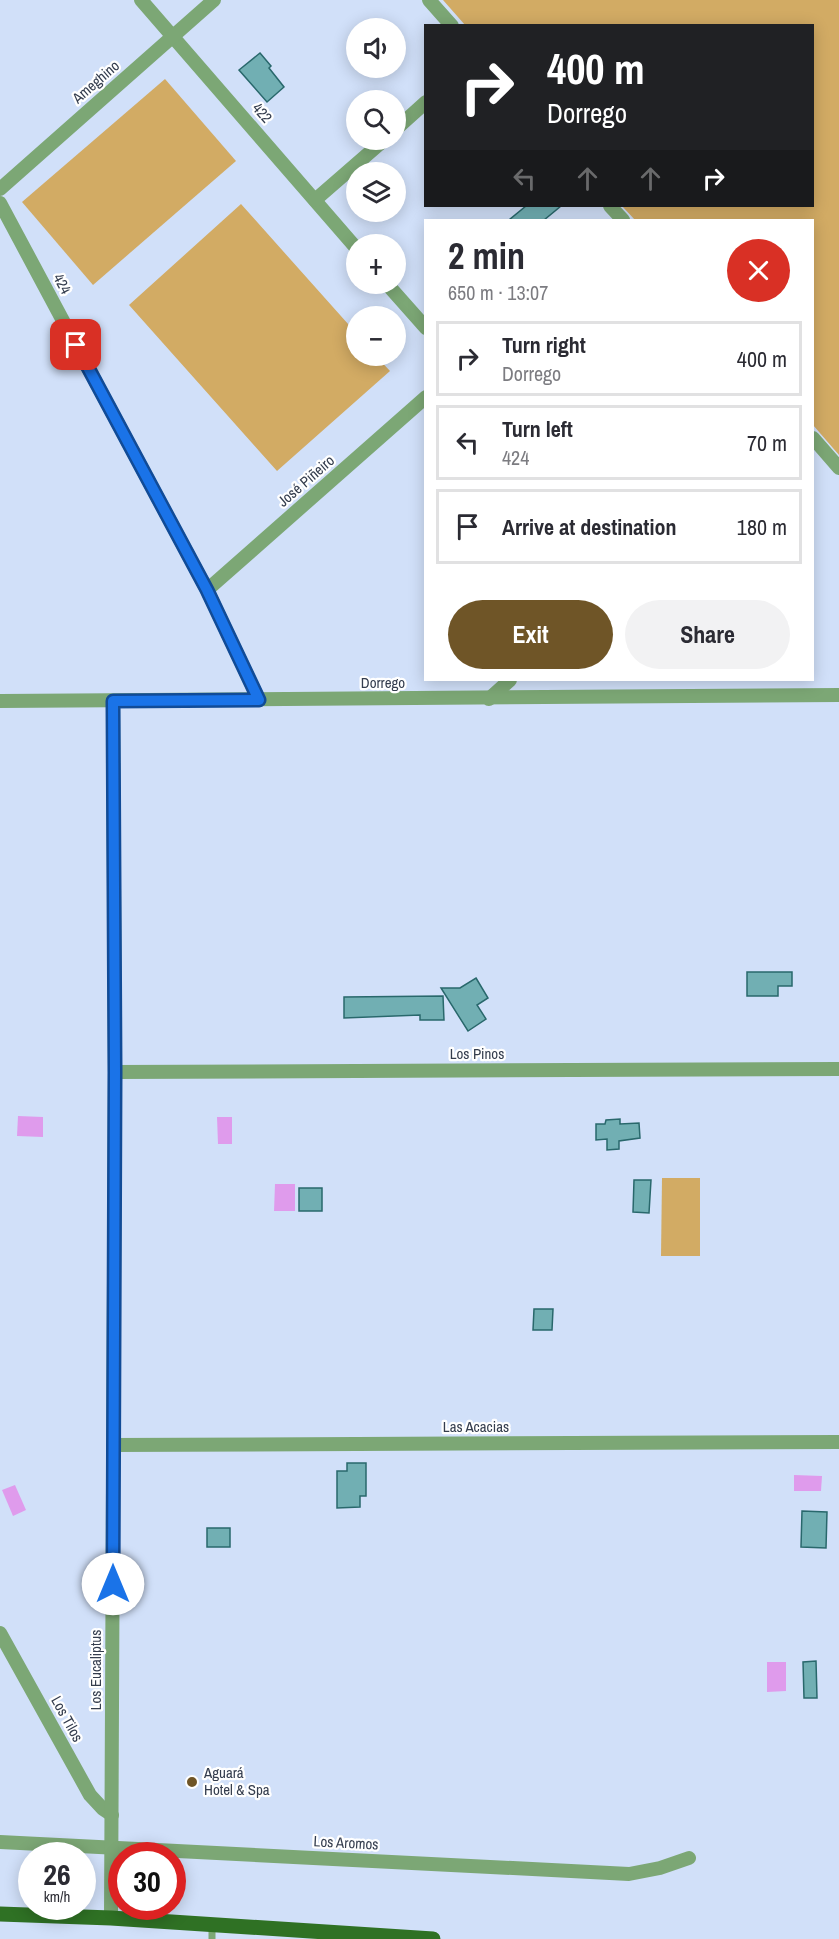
<!DOCTYPE html>
<html lang="en">
<head>
<meta charset="utf-8">
<style>
  :root { --surface:#fff; --page:#f2f2f3; --text:#2b2b33; --muted:#7c7c81; --line:#e1e1e2; --accent:#6f5527 }
  body { margin:0; font-family:"Archivo Narrow",sans-serif; background:var(--page); color:var(--text); height:100vh; display:flex; flex-direction:column; font-size:22px; white-space:nowrap }
  * { box-sizing:border-box; margin:0 }
  p { font-size:20px; color:var(--muted) }
  .icon { flex:none; width:33px; height:33px; fill:none; stroke:currentColor; stroke-width:2; stroke-linecap:round; stroke-linejoin:round }
  .map { position:relative; flex:1; overflow:hidden }
  .details { position:absolute; left:424px; top:219px; width:390px; height:462px; display:flex; flex-direction:column; background:var(--surface); border-radius:0px; box-shadow:0 3px 15px #0003 }
  .details>* { flex:none }
  .top-card { position:absolute; left:424px; top:24px; width:390px; height:183px; border-radius:0px; box-shadow:0 3px 15px #0003; background:#202124; color:#fff; overflow:hidden }
  .fabs { position:absolute; left:346px; top:18px; display:grid; gap:12px }
  .fabs a { display:grid; place-items:center; width:60px; height:60px; border-radius:50%; background:var(--surface); box-shadow:0 3px 15px #0003; font-size:30px }
  .speed { position:absolute; left:18px; top:1842px; display:flex; gap:12px; font-size:30px; font-weight:700; text-align:center }
  .speed>* { display:grid; place-content:center; width:78px; height:78px; border-radius:50%; background:var(--surface); box-shadow:0 3px 15px #0003; line-height:1 }
  .speed small { font-size:15px; font-weight:400 }
  .speed .limit { border:9px solid #d22; background:#fff; color:#111 }
  .pin { position:absolute; display:grid; place-items:center; width:51px; height:51px; color:#fff; margin:-26px; border-radius:12px; box-shadow:0 3px 9px #0006 }
  .me { position:absolute; width:66px; margin:-33px; rotate:0deg; stroke-linejoin:round; filter:drop-shadow(0 0 4px #0008) }
  .turn { display:flex; align-items:center; gap:21px; height:126px; padding:0 24px; font-size:27px }
  .turn .icon { width:78px; height:78px; stroke-width:2.5 }
  .turn b { display:block; font-size:42px; line-height:51px }
  .lanes { display:flex; align-items:center; height:57px; padding:0 24px; background:#0003; justify-content:center; gap:30px; direction:ltr }
  .lanes .off { opacity:.35 }
  .round { display:grid; place-items:center; flex:none; width:63px; height:63px; border-radius:32px; background:var(--page) }
  .overview { display:flex; align-items:center; justify-content:space-between; height:102px; padding:0 24px }
  h1 { font-size:36px; font-weight:800; line-height:45px }
  .cta { display:flex; gap:12px; margin-top:auto; padding:12px 24px }
  .cta a { flex:1; height:69px; border-radius:36px; background:var(--accent); color:#fff; font-size:24px; font-weight:800; line-height:69px; text-align:center }
  .cta a+a { background:var(--page); color:var(--text) }
  ul { padding:0; list-style:none }
  li { display:flex; align-items:center; gap:18px; height:75px; margin:0 12px 9px; padding:0 12px; border:3px solid var(--line); border-radius:0px }
  li div { flex:1 }
  li b { display:block; font-size:22px }
  li em { font-style:normal }
  .map>svg:first-child { display:block }
</style>
</head>
<body>
<div class="map">
<svg width="839" height="1939" viewBox="0 0 839 1939">
  <rect width="100%" height="100%" fill="#d1e0f9"/>
  <!-- green -->
  <g fill="#d2ab64">
    <polygon points="443,0 839,0 839,455 813,425 813,220 635,220 622,206 813,206 813,26 465,25"/>
    <polygon points="165,79 236,161 93,285 22,202"/>
    <polygon points="241,204 357,334 357,356 376,356 390,371 277,471 129,305"/>
    <polygon points="662,1178 700,1178 700,1256 661,1256"/>
  </g>
  <!-- water -->
  <g fill="#df9bec">
    <polygon points="18,1116 43,1117 43,1137 17,1136"/>
    <polygon points="217,1117 232,1117 232,1144 218,1144"/>
    <polygon points="275,1184 295,1184 295,1211 274,1211"/>
    <polygon points="794,1475 822,1476 821,1491 794,1491"/>
    <polygon points="15,1485 26,1510 13,1516 2,1490"/>
    <polygon points="767,1662 786,1662 786,1691 767,1692"/>
  </g>
  <!-- building -->
  <g fill="#71afb3" stroke="#29686c" stroke-width="1.5">
    <polygon points="260,53 271,66 269,68 284,87 267,102 239,70"/>
    <polygon points="526,206 561,206 544,220 509,220"/>
    <polygon points="747,972 792,972 792,986 778,986 778,996 747,996"/>
    <polygon points="476,978 488,998 477,1005 486,1019 468,1031 441,988 460,988"/>
    <polygon points="443,996 444,1020 420,1020 420,1015 344,1018 344,997"/>
    <polygon points="620,1119 620,1124 639,1123 640,1138 619,1141 619,1149 607,1150 607,1139 596,1140 596,1124 605,1124 606,1120"/>
    <polygon points="634,1180 651,1180 649,1213 633,1212"/>
    <rect x="299" y="1188" width="23" height="23"/>
    <polygon points="534,1309 553,1309 552,1330 533,1330"/>
    <polygon points="347,1463 366,1463 366,1496 360,1496 360,1507 337,1508 337,1471 347,1471"/>
    <polygon points="802,1511 827,1512 826,1548 801,1547"/>
    <rect x="207" y="1528" width="23" height="19"/>
    <polygon points="816,1661 817,1698 804,1698 803,1662"/>
  </g>
  <g fill="none" stroke-linecap="round" stroke-linejoin="round">
    <!-- lane -->
    <polyline stroke="#7ca775" stroke-width="7" points="212,1939 212,1925"/>
    <!-- street -->
    <g stroke="#7ca775" stroke-width="14">
      <polyline points="141,0 357,249"/>
      <polyline points="429,0 452,26"/>
      <polyline points="396,129 426,102"/>
      <polyline points="0,189 214,0"/>
      <polyline points="315,200 384,140"/>
      <polyline points="0,203 207,590 259,700"/>
      <polyline points="610,206 623,220"/>
      <polyline points="387,284 426,328"/>
      <polyline points="813,438 839,468"/>
      <polyline points="207,590 426,397"/>
      <polyline points="489,699 510,680"/>
      <polyline points="0,701 839,695"/>
      <polyline points="115,1072 839,1069"/>
      <polyline points="113,1445 839,1442"/>
      <polyline points="0,1633 90,1795 103,1809 112,1815"/>
      <polyline points="0,1842 629,1874 660,1868 689,1858"/>
      <polyline points="111,1918 115,1072 113,701"/>
    </g>
    <!-- primary -->
    <polyline stroke="#2f7124" stroke-width="15" points="0,1914 111,1918 433,1939"/>
  </g>
  <g fill="none" stroke-linecap="round" stroke-linejoin="round">
    <!-- route casing -->
    <g stroke="#114b97" stroke-width="15">
      <polyline id="route" points="76,345 207,590 259,700 113,701 115,1072 113,1584"/>
    </g>
    <!-- route -->
    <use href="#route" stroke="#1a73e8" stroke-width="10"/>
  </g>
  <!-- markers -->
  <circle fill="#6f5527" stroke="#fff" stroke-width="2" cx="192" cy="1782" r="6"/>
  <g text-anchor="middle" stroke-width="4.5" stroke-linejoin="round" paint-order="stroke">
    <!-- street labels -->
    <g font-size="15" fill="#343d4e" stroke="#fff">
      <text transform="translate(96 82) rotate(-41)" y="5">Ameghino</text>
      <text transform="translate(262 113) rotate(49)" y="5">422</text>
      <text transform="translate(62 284) rotate(62)" y="5">424</text>
      <text transform="translate(306 481) rotate(-41)" y="5">José Piñeiro</text>
      <text x="383" y="688">Dorrego</text>
      <text x="477" y="1059">Los Pinos</text>
      <text x="476" y="1432">Las Acacias</text>
      <text transform="translate(96 1670) rotate(-90)" y="5">Los Eucaliptus</text>
      <text transform="translate(67 1719) rotate(61)" y="5">Los Tilos</text>
      <text transform="translate(346 1843) rotate(3)" y="5">Los Aromos</text>
    </g>
    <!-- poi labels -->
    <g font-size="15" fill="#343d4e" stroke="#fff" text-anchor="start">
      <text x="204" y="1778">Aguará<tspan x="204" dy="17">Hotel &amp; Spa</tspan></text>
    </g>
  </g>
</svg>
<div class="fabs">
<a><svg class="icon" aria-label="sound" viewBox="0 0 24 24"><path d="M4 9h4l5-4v14l-5-4H4zM17 9q2 3 0 6"/></svg></a>
<a><svg class="icon" aria-label="search" viewBox="0 0 24 24"><circle cx="10" cy="10" r="6"/><path d="M15 15l6 6"/></svg></a>
<a><svg class="icon" aria-label="layers" viewBox="0 0 24 24"><path d="M12 4l9 5-9 5-9-5zM3 14l9 5 9-5"/></svg></a>
<a>+</a>
<a>−</a>
</div>
<div class="speed"><div>26<small>km/h</small></div><div class="limit">30</div></div>
<div class="pin" style="left:76px;top:345px;background:#d93025"><svg class="icon" aria-label="arrive" viewBox="0 0 24 24"><path d="M6 21V4h12l-3 4 3 4H6"/></svg></div>
<svg class="me" style="left:113px;top:1584px" viewBox="-20 -20 40 40"><circle r="19" fill="#fff"/><path d="M0-13L10 11 0 6-10 11z" fill="#1a73e8"/></svg>
<div class="top-card">
<div class="turn"><svg class="icon" aria-label="right" viewBox="0 0 24 24"><path d="M7 20v-9h11M14 6l5 5-5 5"/></svg><div><b>400 m</b>Dorrego</div></div>
<div class="lanes"><svg class="icon off" aria-label="left" viewBox="0 0 24 24"><path d="M17 20v-9H6M10 6l-5 5 5 5"/></svg><svg class="icon off" aria-label="ahead" viewBox="0 0 24 24"><path d="M12 20V5M6 11l6-6 6 6"/></svg><svg class="icon off" aria-label="ahead" viewBox="0 0 24 24"><path d="M12 20V5M6 11l6-6 6 6"/></svg><svg class="icon" aria-label="right" viewBox="0 0 24 24"><path d="M7 20v-9h11M14 6l5 5-5 5"/></svg></div>
</div>
<section class="details">
<div class="overview"><div><h1>2 min</h1><p>650 m · 13:07</p></div><a class="round" style="background:#d93025;color:#fff"><svg class="icon" aria-label="close" viewBox="0 0 24 24"><path d="M6 6l12 12M18 6L6 18"/></svg></a></div>
<ul>
<li><svg class="icon" aria-label="right" viewBox="0 0 24 24"><path d="M7 20v-9h11M14 6l5 5-5 5"/></svg><div><b>Turn right</b><p>Dorrego</p></div><em>400 m</em></li>
<li><svg class="icon" aria-label="left" viewBox="0 0 24 24"><path d="M17 20v-9H6M10 6l-5 5 5 5"/></svg><div><b>Turn left</b><p>424</p></div><em>70 m</em></li>
<li><svg class="icon" aria-label="arrive" viewBox="0 0 24 24"><path d="M6 21V4h12l-3 4 3 4H6"/></svg><div><b>Arrive at destination</b></div><em>180 m</em></li>
</ul>
<div class="cta"><a>Exit</a><a>Share</a></div>
</section>
</div>
</body>
</html>
